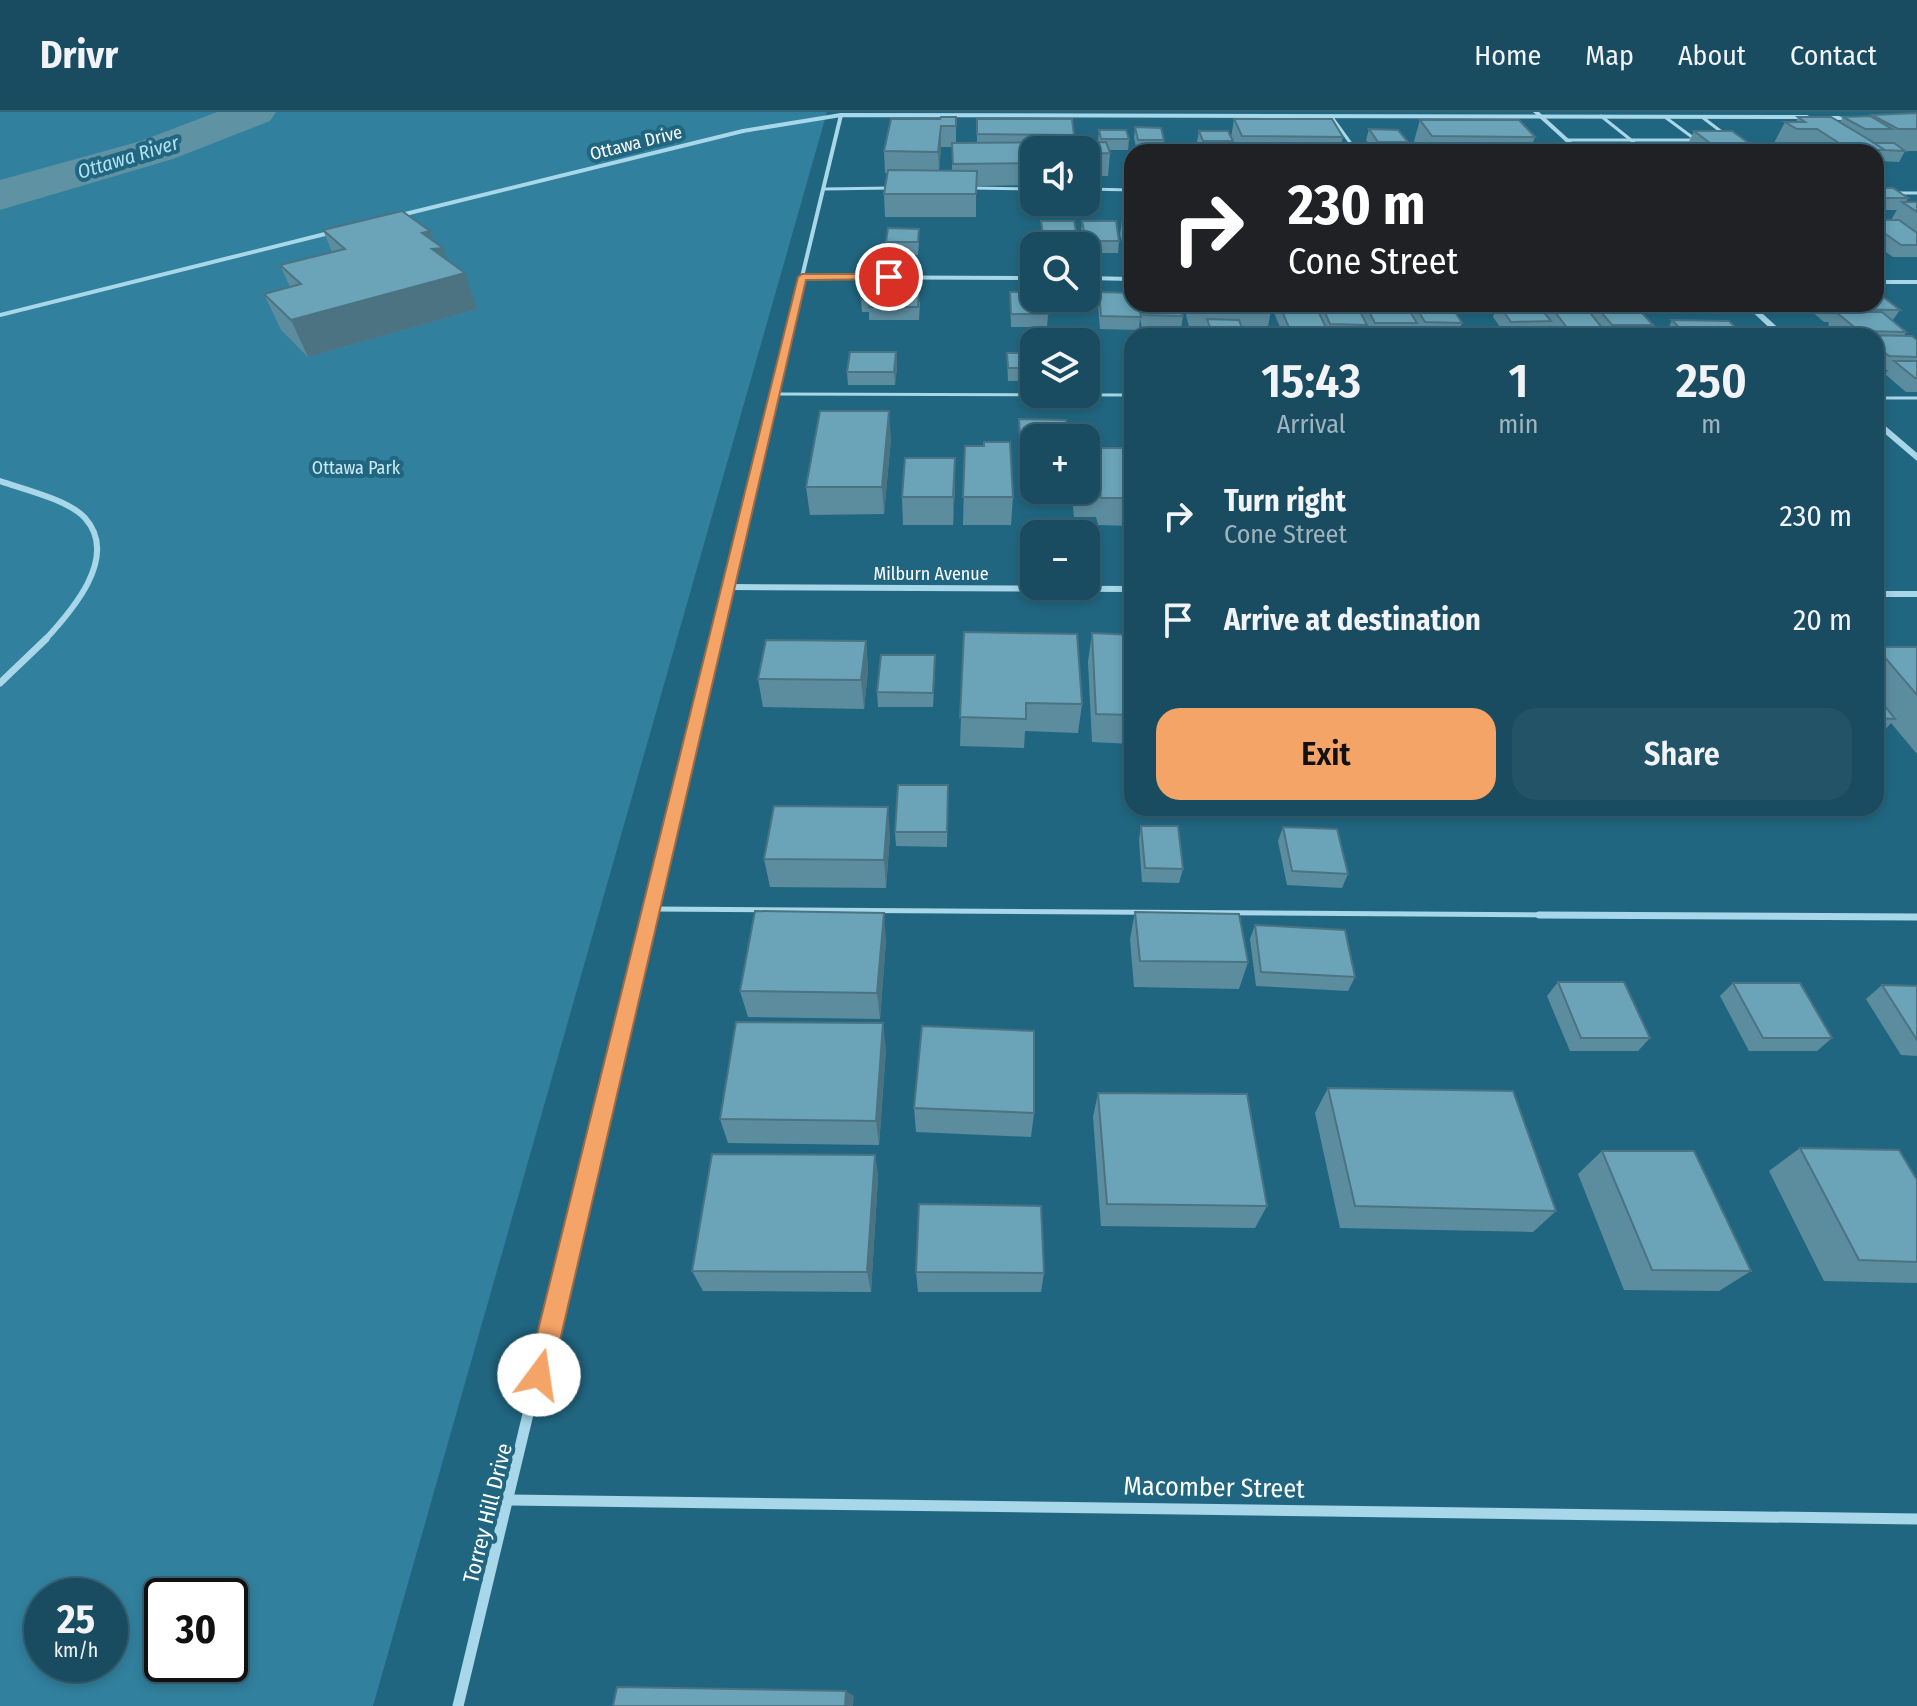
<!DOCTYPE html>
<html lang="en">
<head>
<meta charset="utf-8">
<style>
  :root { --surface:#194c61; --page:#225367; --text:#f1f3f6; --muted:#9fb4bd; --line:#376376; --accent:#f5a468 }
  body { margin:0; font-family:"Fira Sans Condensed",sans-serif; background:var(--page); color:var(--text); height:100vh; display:flex; flex-direction:column; font-size:30px; white-space:nowrap }
  * { box-sizing:border-box; margin:0 }
  p { font-size:26px; color:var(--muted) }
  .icon { flex:none; width:44px; height:44px; fill:none; stroke:currentColor; stroke-width:2; stroke-linecap:round; stroke-linejoin:round }
  .map { position:relative; flex:1; overflow:hidden }
  .drawer { position:absolute; left:1124px; top:216px; width:760px; height:488px; display:flex; flex-direction:column; background:var(--surface); border-radius:24px; box-shadow:0 4px 12px #0003,0 0 0 2px var(--line) }
  .drawer>* { flex:none }
  .top-card { position:absolute; left:1124px; top:32px; width:760px; height:168px; border-radius:24px; box-shadow:0 4px 12px #0003,0 0 0 2px var(--line); background:#202124; color:#fff; overflow:hidden }
  .controls { position:absolute; left:1020px; top:24px; display:grid; gap:16px }
  .controls a { display:grid; place-items:center; width:80px; height:80px; border-radius:16px; background:var(--surface); box-shadow:0 4px 12px #0003,0 0 0 2px var(--line); font-size:40px }
  .speed { position:absolute; left:24px; top:1466px; display:flex; gap:16px; font-size:40px; font-weight:700; text-align:center }
  .speed>* { display:grid; place-content:center; width:104px; height:104px; border-radius:50%; background:var(--surface); box-shadow:0 4px 12px #0003,0 0 0 2px var(--line); line-height:1 }
  .speed small { font-size:20px; font-weight:400 }
  .speed .limit { border:4px solid #111; border-radius:12px; background:#fff; color:#111 }
  .pin { position:absolute; display:grid; place-items:center; width:68px; height:68px; color:#fff; margin:-34px; border:4px solid #fff; border-radius:50%; box-shadow:0 2px 8px #0007 }
  .me { position:absolute; width:88px; margin:-44px; rotate:14deg; stroke-linejoin:round; filter:drop-shadow(0 0 6px #0008) }
  .turn { display:flex; align-items:center; gap:28px; height:168px; padding:0 32px; font-size:36px }
  .turn .icon { width:104px; height:104px; stroke-width:2.5 }
  .turn b { display:block; font-size:56px; line-height:68px }
  .eta { display:flex; justify-content:space-evenly; align-items:center; height:136px; text-align:center }
  .eta b { font-size:48px; font-weight:600; line-height:56px }
  .primary-button { display:flex; gap:16px; margin-top:auto; padding:16px 32px }
  .primary-button a { flex:1; height:92px; border-radius:24px; background:var(--accent); color:#111; font-size:32px; font-weight:600; line-height:92px; text-align:center }
  .primary-button a+a { background:var(--page); color:var(--text) }
  ul { padding:0; list-style:none }
  li { display:flex; align-items:center; gap:24px; height:104px; padding:0 32px }
  li div { flex:1 }
  li b { display:block; font-size:30px }
  li em { font-style:normal }
  header { display:flex; align-items:center; gap:48px; box-sizing:border-box; height:112px; padding:0 40px; background:var(--surface); border-bottom:2px solid var(--line) }
  header strong { font-size:38px }
  nav { display:flex; gap:44px; margin-inline-start:auto; font-size:28px }
  .map>svg:first-child { display:block }
</style>
</head>
<body>
<header>
<strong>Drivr</strong>
<nav><a>Home</a><a>Map</a><a>About</a><a>Contact</a></nav>
</header>
<div class="map">
<svg width="1917" height="1594" viewBox="0 0 1917 1594">
  <rect width="100%" height="100%" fill="#216681"/>
  <!-- green -->
  <path fill="#31809d" fill-rule="evenodd" d="M 0,0 L 827,0 L 373,1594 L 0,1594 ZM 42,1484 L 110,1484 L 110,1552 L 42,1552 ZM 162,1484 L 230,1484 L 230,1552 L 162,1552 Z"/>
  <g fill="none" stroke-linecap="round" stroke-linejoin="round">
    <!-- river -->
    <polygon fill="#5f92a3" fill-rule="evenodd" points="217,0 276,0 270,9 173,47 0,98 0,68 141,29"/>
    <!-- service-far2 -->
    <g stroke="#a7d7e8" stroke-width="3">
      <polyline points="1331,4 1357,40"/>
      <polyline points="1601,4 1631,28 1696,28 1665,5"/>
      <polyline points="1702,5 1727,24"/>
      <polyline points="1566,28 1631,28 1645,40"/>
      <polyline points="971,76 1034,77"/>
      <polyline points="823,77 892,76"/>
      <polyline points="1086,77 1132,78"/>
      <polyline points="1876,81 1917,81"/>
      <polyline points="775,282 1132,283"/>
      <polyline points="1876,286 1917,286"/>
    </g>
    <!-- service-far1 -->
    <polyline stroke="#a7d7e8" stroke-width="5" points="652,797 1855,805"/>
    <!-- service -->
    <polyline stroke="#a7d7e8" stroke-width="7" points="1539,803 1917,805"/>
    <!-- minor-far4 -->
    <g stroke="#a7d7e8" stroke-width="4">
      <polyline points="1821,6 1851,6"/>
      <polyline points="397,104 743,19 841,3 1807,5"/>
      <polyline points="802,165 1034,166"/>
      <polyline points="1086,166 1132,167"/>
      <polyline points="1876,170 1917,170"/>
      <polyline points="0,203 333,120"/>
      <polyline points="767,310 841,3"/>
    </g>
    <!-- minor-far3 -->
    <g stroke="#a7d7e8" stroke-width="6">
      <path d="M 0,369 C 23,377 69,388 85,406 C 120,445 71,500 44,529"/>
      <polyline points="730,475 1132,477"/>
      <polyline points="1876,482 1917,482"/>
      <polyline points="714,529 768,308"/>
    </g>
    <!-- minor-far2 -->
    <g stroke="#a7d7e8" stroke-width="7">
      <polyline points="0,571 46,527"/>
      <polyline points="648,805 715,527"/>
    </g>
    <!-- minor-far1 -->
    <polyline stroke="#a7d7e8" stroke-width="9" points="564,1154 649,803"/>
    <!-- minor -->
    <g stroke="#a7d7e8" stroke-width="11">
      <polyline points="510,1388 1917,1407"/>
      <polyline points="458,1594 564,1152"/>
    </g>
    <!-- tertiary -->
    <g fill="#a7d7e8" fill-rule="evenodd">
      <polygon points="1533,0 1539,0 1583,40 1577,40"/>
      <polygon points="1744,192 1752,192 1787,224 1778,224"/>
      <polygon points="1876,306 1917,341 1917,349 1876,314"/>
    </g>
  </g>
  <!-- wall -->
  <g fill="#5c8d9f" fill-rule="evenodd">
    <polygon points="1917,1 1917,39 1905,39 1899,50 1879,49 1876,54 1876,40 1808,40 1805,38 1786,38 1774,31 1785,10 1796,10 1798,5 1840,10 1843,5 1871,5 1872,3"/>
    <path d="M 956,5 L 956,31 L 977,31 L 977,7 L 1074,23 L 1074,30 L 1098,30 L 1099,18 L 1129,27 L 1128,38 L 1109,38 L 1110,41 L 1108,64 L 1086,64 L 1086,38 L 1034,38 L 1034,73 L 976,74 L 976,105 L 885,105 L 884,82 L 887,61 L 885,61 L 884,39 L 940,7 ZM 941,35 L 952,35 L 952,58 L 939,58 Z"/>
    <polygon points="1234,7 1343,25 1339,40 1236,40 1232,32 1231,40 1201,40 1197,30 1199,19 1231,26"/>
    <polygon points="1420,8 1535,25 1529,40 1422,40 1414,29"/>
    <polygon points="1135,15 1164,28 1163,39 1137,39 1134,26"/>
    <polygon points="1369,17 1408,30 1405,40 1375,40 1366,28"/>
    <polygon points="1694,19 1761,40 1684,40"/>
    <polygon points="1876,76 1908,86 1906,90 1917,90 1917,145 1893,145 1876,133 1876,108 1891,108 1897,98 1876,98"/>
    <polygon points="1041,109 1078,129 1077,134 1042,134 1041,121"/>
    <polygon points="1082,109 1119,129 1118,141 1086,141 1086,134 1083,134 1081,121"/>
    <polygon points="1122,110 1132,110 1132,141 1125,141 1120,122"/>
    <polygon points="323,118 430,119 433,129 447,148 477,197 308,245 281,218 264,182 290,175 280,153 332,140"/>
    <polygon points="919,129 918,143 886,142 886,130"/>
    <polygon points="904,171 904,178 920,190 919,208 869,208 869,200 862,200 861,187 876,177"/>
    <polygon points="1010,180 1048,202 1047,215 1011,215"/>
    <polygon points="1099,180 1139,195 1140,192 1180,192 1183,204 1181,217 1142,216 1140,206 1139,218 1100,217 1098,193"/>
    <polygon points="1183,192 1268,192 1271,199 1266,224 1206,224 1206,218 1190,218"/>
    <polygon points="1276,192 1315,192 1316,194 1316,192 1356,192 1358,197 1359,192 1405,192 1408,196 1409,192 1450,192 1462,211 1457,224 1421,223 1416,214 1413,224 1371,224 1366,214 1363,224 1284,224 1274,201"/>
    <polygon points="1498,192 1544,201 1548,192 1589,199 1592,192 1634,192 1653,213 1648,224 1605,224 1603,222 1602,224 1557,224 1550,213 1546,222 1506,223 1493,205"/>
    <polygon points="1804,192 1876,192 1900,198 1892,209 1906,220 1904,224 1917,228 1917,280 1906,280 1885,262 1888,258 1880,258 1876,254 1876,224 1841,224 1828,213 1829,210 1824,210 1804,193"/>
    <polygon points="1672,208 1744,224 1665,224"/>
    <polygon points="896,240 897,254 895,273 848,273 847,260"/>
    <polygon points="1007,241 1034,241 1034,269 1008,269"/>
    <polygon points="1019,307 1034,326 1034,344 1019,344"/>
    <polygon points="891,326 884,402 810,403 806,375"/>
    <polygon points="965,334 1013,385 1011,413 963,413"/>
    <polygon points="1132,336 1132,414 1098,413 1096,405 1074,405 1071,378 1086,378"/>
    <polygon points="955,374 953,413 903,413 902,385"/>
    <polygon points="964,520 1082,592 1078,621 1025,619 1024,636 960,634"/>
    <polygon points="1092,521 1132,523 1132,632 1092,630 1088,550"/>
    <polygon points="866,529 868,558 864,597 763,595 758,567"/>
    <polygon points="1876,535 1917,535 1917,642 1891,611 1876,628"/>
    <polygon points="935,558 933,595 878,595 877,580"/>
    <polygon points="948,688 947,735 896,734 895,720"/>
    <polygon points="1562,696 1625,696 1620,704 1564,702"/>
    <polygon points="1141,714 1183,757 1179,771 1142,770 1139,728"/>
    <polygon points="1283,715 1348,762 1342,776 1287,773 1278,729"/>
    <polygon points="890,723 886,776 770,775 764,747"/>
    <polygon points="1135,800 1248,850 1239,877 1134,875 1130,827"/>
    <polygon points="1255,813 1355,865 1348,879 1256,874 1250,827"/>
    <polygon points="886,828 880,907 748,905 740,879"/>
    <polygon points="1558,870 1650,926 1638,939 1570,939 1547,884"/>
    <polygon points="1733,871 1832,926 1817,939 1749,939 1720,884"/>
    <polygon points="1882,873 1917,874 1917,944 1901,943 1866,887"/>
    <polygon points="886,937 879,1033 728,1031 720,1007"/>
    <polygon points="1328,976 1556,1099 1533,1120 1340,1116 1315,1001"/>
    <polygon points="1098,981 1267,1094 1255,1116 1101,1114 1093,1005"/>
    <polygon points="914,996 1034,1001 1031,1025 916,1020"/>
    <polygon points="1800,1036 1917,1068 1917,1171 1824,1169 1769,1059"/>
    <polygon points="1602,1039 1751,1159 1719,1179 1624,1178 1578,1062"/>
    <polygon points="875,1043 878,1065 871,1180 703,1179 692,1159"/>
    <polygon points="916,1160 1044,1161 1041,1180 918,1180"/>
  </g>
  <!-- shaded-wall -->
  <g fill="#4b7382">
    <polygon points="941,14 941,35 939,62 938,40"/>
    <polygon points="430,119 436,137 443,136 452,164 465,161 477,197 308,245 291,208 422,121"/>
    <polygon points="896,240 897,254 895,273 894,260"/>
    <polygon points="889,299 891,326 884,402 882,375"/>
    <polygon points="955,346 955,374 953,413 953,385"/>
    <polygon points="866,529 868,558 864,597 861,568"/>
    <polygon points="888,695 890,723 886,776 884,748"/>
    <polygon points="884,801 886,828 880,907 877,881"/>
    <polygon points="883,911 886,937 879,1033 876,1009"/>
    <polygon points="875,1043 878,1065 871,1180 867,1160"/>
    <polygon points="846,1579 854,1584 853,1594 845,1594"/>
  </g>
  <!-- building -->
  <g fill="#6ba4b9" stroke="#4b7382" stroke-width="2">
    <polygon points="1917,1 1917,17 1898,17 1872,3"/>
    <polygon points="1870,4 1892,17 1865,17 1843,5"/>
    <polygon points="941,5 956,5 956,14 941,14 938,40 884,39 891,7 940,7"/>
    <polygon points="1798,5 1831,5 1886,38 1850,38 1817,17 1797,17 1785,10 1805,10"/>
    <polygon points="977,7 1072,7 1074,23 977,22"/>
    <polygon points="1234,7 1332,7 1343,25 1242,24"/>
    <polygon points="1420,8 1519,8 1535,25 1432,24"/>
    <polygon points="1135,15 1161,16 1164,28 1138,28"/>
    <polygon points="1369,17 1398,18 1408,30 1378,30"/>
    <polygon points="1099,18 1126,18 1129,27 1101,27"/>
    <polygon points="1199,19 1228,19 1233,29 1203,29"/>
    <polygon points="1694,19 1732,19 1761,40 1722,40"/>
    <polygon points="1106,30 1110,41 1086,42 1086,38 1034,38 1034,51 953,52 952,31"/>
    <polygon points="1874,31 1894,31 1905,39 1885,38"/>
    <polygon points="888,58 977,59 976,82 884,82"/>
    <polygon points="1876,76 1893,76 1908,86 1878,86 1876,85"/>
    <polygon points="1902,90 1917,90 1917,100"/>
    <polygon points="402,99 430,119 422,121 443,136 432,137 465,161 291,208 264,182 301,172 280,153 345,137 323,118"/>
    <polygon points="1876,108 1899,108 1917,121 1917,133 1901,133 1876,115"/>
    <polygon points="1041,109 1074,109 1078,129 1044,129"/>
    <polygon points="1082,109 1116,109 1119,129 1086,129"/>
    <polygon points="1122,110 1132,110 1132,129 1127,129"/>
    <polygon points="888,116 919,117 918,130 886,130"/>
    <polygon points="877,171 904,171 903,178 919,178 918,195 869,195 870,187 861,187 862,177 876,177"/>
    <polygon points="1010,180 1034,180 1034,186 1046,186 1048,202 1011,202"/>
    <polygon points="1099,180 1132,181 1132,192 1139,192 1141,205 1101,204"/>
    <polygon points="1876,181 1878,181 1900,198 1831,197 1825,192 1876,192"/>
    <polygon points="1142,192 1180,192 1183,204 1144,203"/>
    <polygon points="1194,192 1268,192 1271,199 1250,199 1247,193"/>
    <polygon points="1279,192 1315,192 1327,218 1290,218"/>
    <polygon points="1321,192 1356,192 1367,213 1330,212"/>
    <polygon points="1365,192 1405,192 1417,211 1375,211"/>
    <polygon points="1414,192 1450,192 1462,211 1425,210"/>
    <polygon points="1498,192 1537,192 1551,209 1511,210"/>
    <polygon points="1549,192 1583,192 1604,218 1568,217"/>
    <polygon points="1594,192 1634,192 1653,213 1612,213"/>
    <polygon points="1836,200 1882,200 1906,220 1859,219"/>
    <polygon points="1207,207 1239,208 1245,224 1213,224"/>
    <polygon points="1672,208 1729,209 1744,224 1687,224"/>
    <polygon points="1864,223 1912,224 1917,228 1917,245 1889,244 1876,233 1876,224"/>
    <polygon points="850,240 896,240 894,260 847,260"/>
    <polygon points="1007,241 1034,241 1034,256 1008,256"/>
    <polygon points="1894,249 1917,249 1917,266 1915,266"/>
    <polygon points="820,299 889,299 882,375 806,375"/>
    <polygon points="1019,307 1066,308 1068,326 1034,326 1034,331 1020,330"/>
    <polygon points="984,330 1010,330 1013,385 963,385 965,334 984,334"/>
    <polygon points="1086,336 1132,336 1132,386 1101,386 1100,378 1086,378"/>
    <polygon points="905,346 955,346 953,385 902,385"/>
    <polygon points="964,520 1077,522 1082,592 1026,591 1026,607 960,605"/>
    <polygon points="1092,521 1132,523 1132,603 1096,602"/>
    <polygon points="766,528 866,529 861,568 758,567"/>
    <polygon points="1876,535 1917,535 1917,583"/>
    <polygon points="881,543 935,543 933,581 877,580"/>
    <polygon points="1876,583 1895,607 1876,606"/>
    <polygon points="898,673 948,673 947,720 895,720"/>
    <polygon points="774,694 888,695 884,748 764,747"/>
    <polygon points="1141,714 1178,714 1183,757 1145,756"/>
    <polygon points="1283,715 1337,717 1348,762 1292,759"/>
    <polygon points="755,799 884,801 877,881 740,879"/>
    <polygon points="1135,800 1239,802 1248,850 1140,849"/>
    <polygon points="1255,813 1345,818 1355,865 1261,860"/>
    <polygon points="1558,870 1624,870 1650,926 1581,926"/>
    <polygon points="1733,871 1800,871 1832,926 1763,926"/>
    <polygon points="1882,873 1917,874 1917,928"/>
    <polygon points="736,910 883,911 876,1009 720,1007"/>
    <polygon points="922,914 1034,919 1034,1001 914,996"/>
    <polygon points="1328,976 1513,979 1556,1099 1355,1094"/>
    <polygon points="1098,981 1247,982 1267,1094 1107,1092"/>
    <polygon points="1800,1036 1899,1038 1917,1068 1917,1150 1859,1148"/>
    <polygon points="1602,1039 1694,1039 1751,1159 1652,1158"/>
    <polygon points="712,1042 875,1043 867,1160 692,1159"/>
    <polygon points="919,1092 1041,1094 1044,1161 916,1160"/>
    <polygon points="617,1575 846,1579 845,1594 613,1594"/>
  </g>
  <!-- route -->
  <polygon fill="#f5a468" stroke="#9f6b44" stroke-width="2" points="889,162 893,167 806,168 552,1263 548,1272 539,1276 531,1272 527,1263 798,165 802,162"/>
  <g text-anchor="middle" stroke-width="8" stroke-linejoin="round" paint-order="stroke">
    <!-- far-street labels -->
    <g font-size="18" fill="#fff" stroke="#216681">
      <text transform="translate(636 31) rotate(-14)" y="6">Ottawa Drive</text>
      <text x="931" y="468">Milburn Avenue</text>
    </g>
    <!-- far-park labels -->
    <g font-size="18" fill="#cbebf6" stroke="#216681">
      <text x="356" y="362">Ottawa Park</text>
    </g>
    <!-- far-water labels -->
    <g font-size="20" font-style="italic" fill="#b2e0ef" stroke="#216681">
      <text transform="translate(128 45) rotate(-17)" y="7">Ottawa River</text>
    </g>
    <!-- street labels -->
    <g font-size="22" fill="#fff" stroke="#216681">
      <text transform="translate(487 1401) rotate(-76)" y="8">Torrey Hill Drive</text>
    </g>
    <!-- near-street labels -->
    <g font-size="26" fill="#fff" stroke="#216681">
      <text transform="translate(1214 1375) rotate(1)" y="9">Macomber Street</text>
    </g>
  </g>
</svg>
<div class="controls">
<a><svg class="icon" aria-label="sound" viewBox="0 0 24 24"><path d="M4 9h4l5-4v14l-5-4H4zM17 9q2 3 0 6"/></svg></a>
<a><svg class="icon" aria-label="search" viewBox="0 0 24 24"><circle cx="10" cy="10" r="6"/><path d="M15 15l6 6"/></svg></a>
<a><svg class="icon" aria-label="layers" viewBox="0 0 24 24"><path d="M12 4l9 5-9 5-9-5zM3 14l9 5 9-5"/></svg></a>
<a>+</a>
<a>−</a>
</div>
<div class="speed"><div>25<small>km/h</small></div><div class="limit">30</div></div>
<div class="pin" style="left:889px;top:165px;background:#d93025"><svg class="icon" aria-label="arrive" viewBox="0 0 24 24"><path d="M6 21V4h12l-3 4 3 4H6"/></svg></div>
<svg class="me" style="left:539px;top:1263px" viewBox="-20 -20 40 40"><circle r="19" fill="#fff"/><path d="M0-13L10 11 0 6-10 11z" fill="#f5a468"/></svg>
<div class="top-card">
<div class="turn"><svg class="icon" aria-label="right" viewBox="0 0 24 24"><path d="M7 20v-9h11M14 6l5 5-5 5"/></svg><div><b>230 m</b>Cone Street</div></div>
</div>
<section class="drawer">
<div class="eta">
<div><b>15:43</b><p>Arrival</p></div>
<div><b>1</b><p>min</p></div>
<div><b>250</b><p>m</p></div>
</div>
<ul>
<li><svg class="icon" aria-label="right" viewBox="0 0 24 24"><path d="M7 20v-9h11M14 6l5 5-5 5"/></svg><div><b>Turn right</b><p>Cone Street</p></div><em>230 m</em></li>
<li><svg class="icon" aria-label="arrive" viewBox="0 0 24 24"><path d="M6 21V4h12l-3 4 3 4H6"/></svg><div><b>Arrive at destination</b></div><em>20 m</em></li>
</ul>
<div class="primary-button"><a>Exit</a><a>Share</a></div>
</section>
</div>
</body>
</html>
